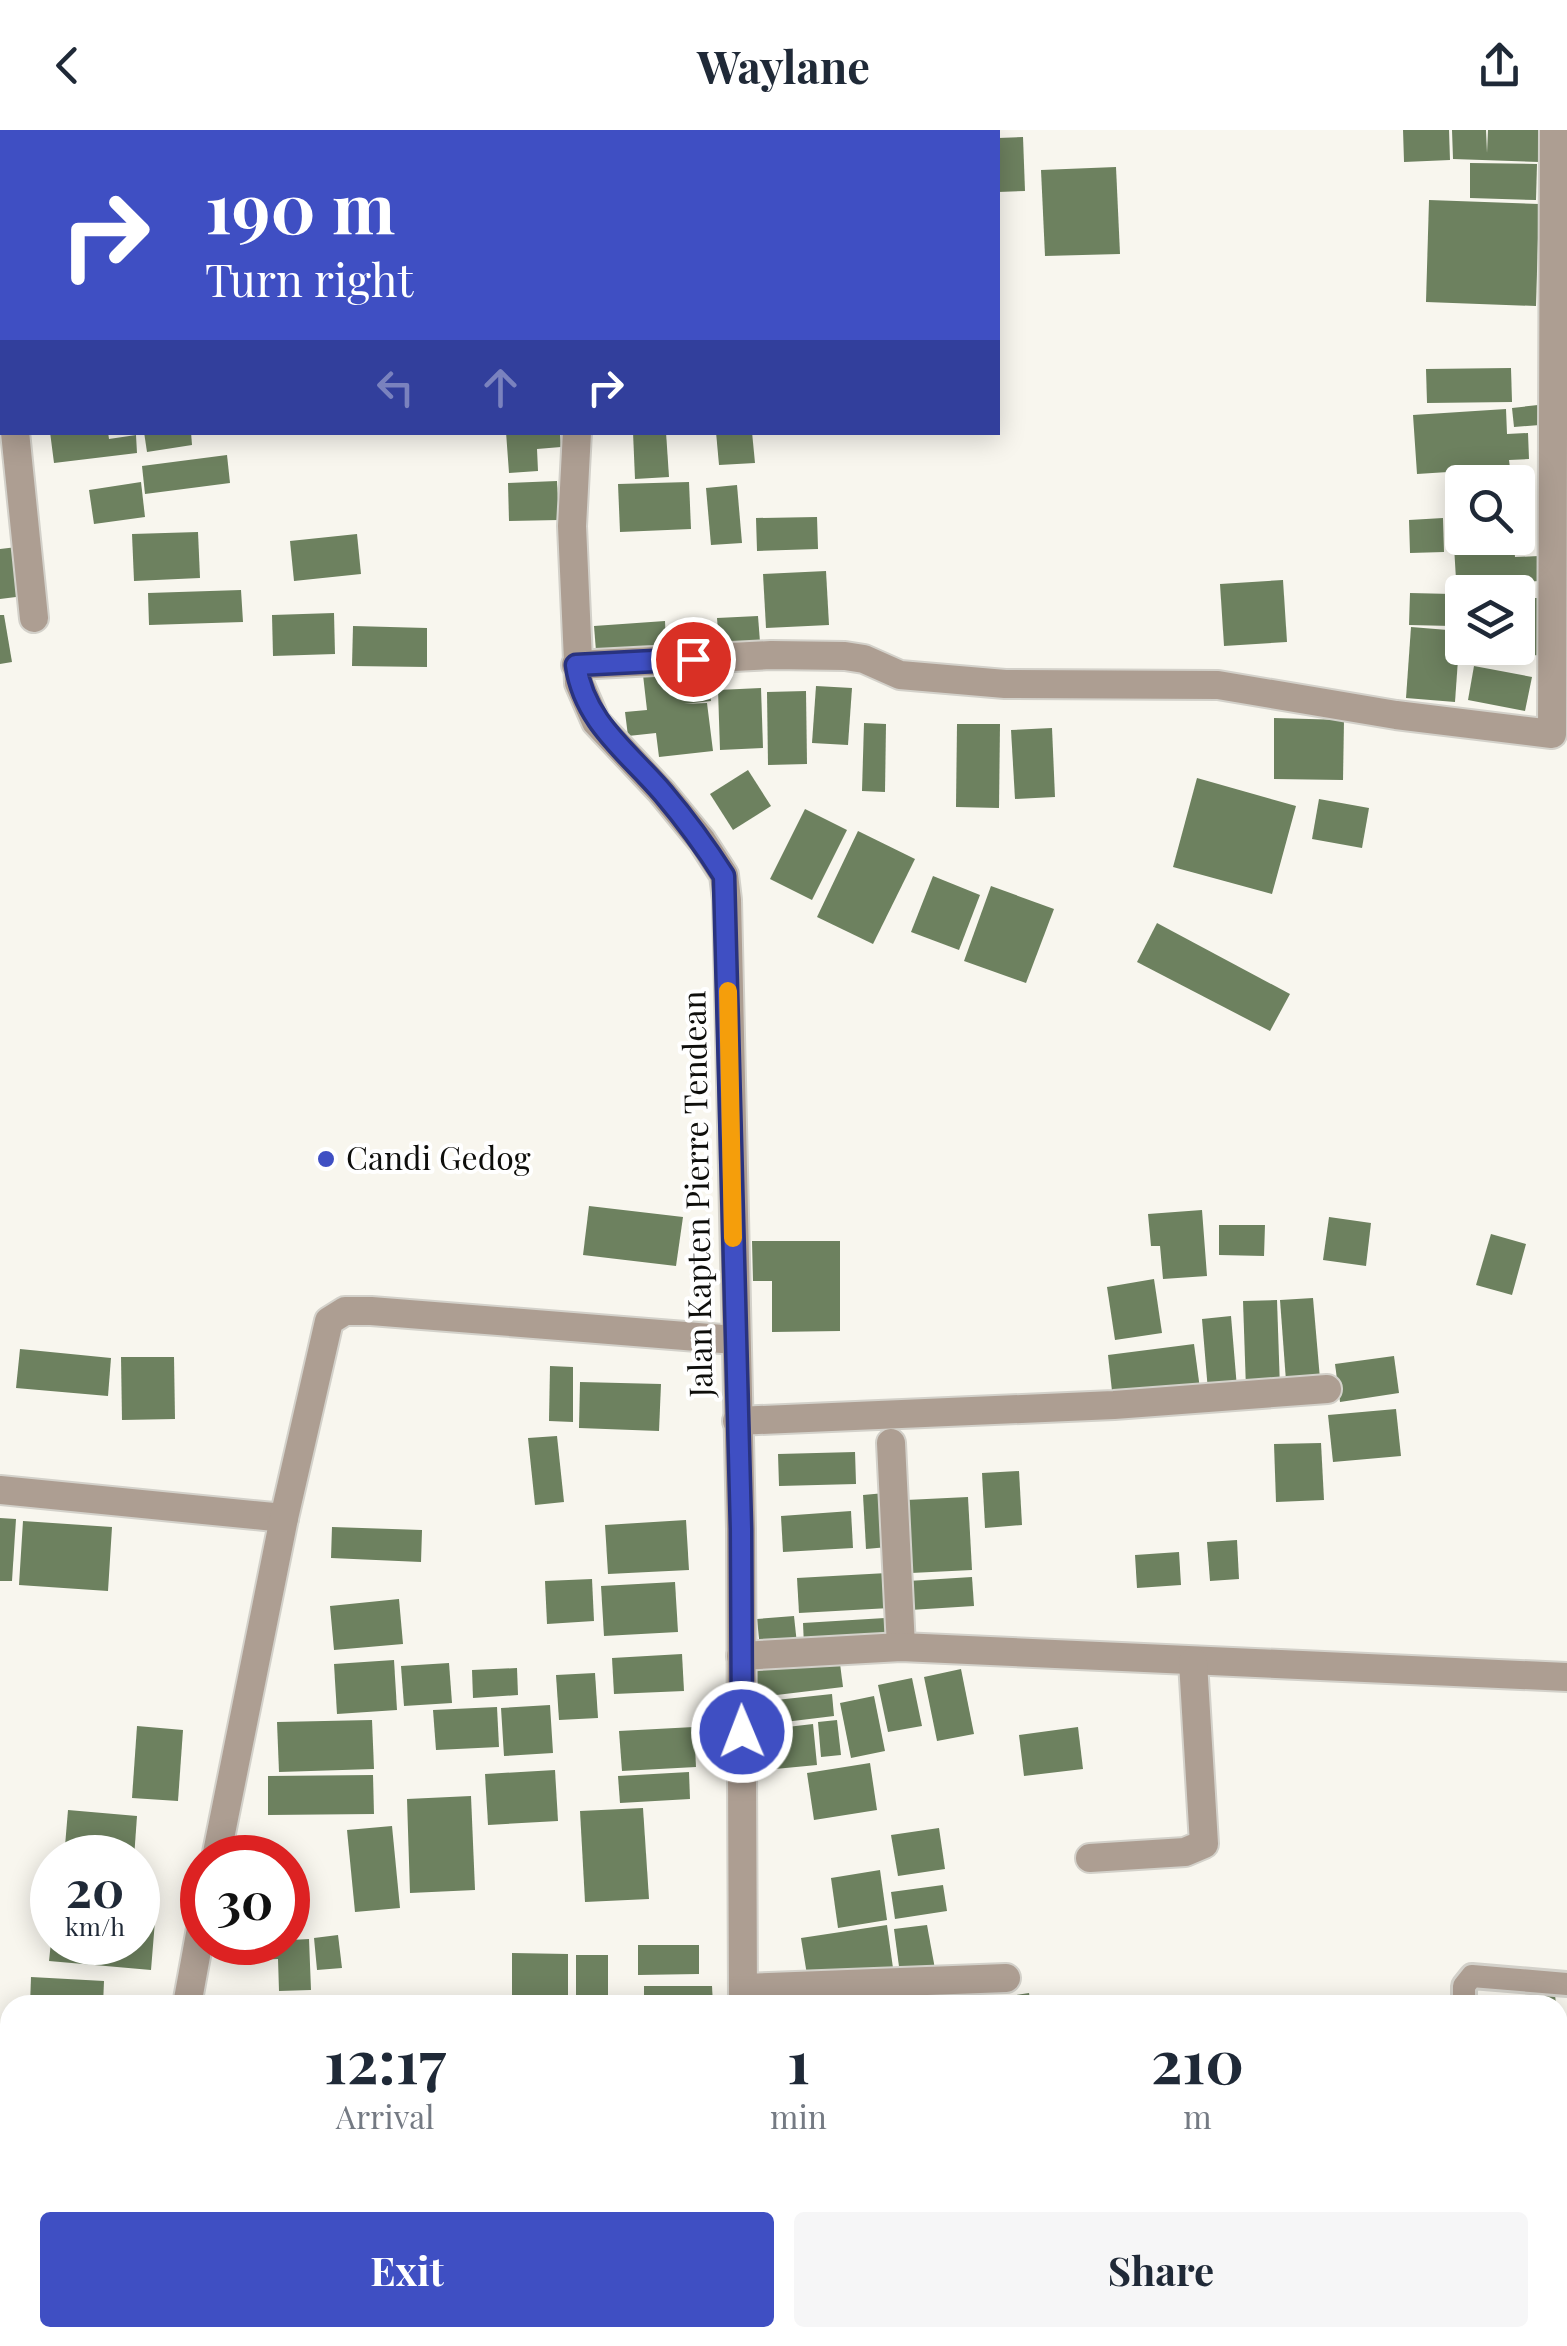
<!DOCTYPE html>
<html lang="en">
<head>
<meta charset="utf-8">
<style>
  :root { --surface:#fff; --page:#f6f6f7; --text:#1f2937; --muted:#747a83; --accent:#3f4fc3 }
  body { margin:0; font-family:"Playfair Display",serif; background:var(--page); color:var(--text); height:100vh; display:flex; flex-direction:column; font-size:38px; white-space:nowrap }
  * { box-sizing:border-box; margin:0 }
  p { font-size:32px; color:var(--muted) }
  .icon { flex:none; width:55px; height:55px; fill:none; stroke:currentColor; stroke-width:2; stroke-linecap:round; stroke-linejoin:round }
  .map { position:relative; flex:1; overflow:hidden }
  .details { position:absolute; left:0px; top:1865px; width:1568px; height:352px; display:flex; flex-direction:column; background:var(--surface); border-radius:30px 30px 0 0; box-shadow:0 5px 25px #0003 }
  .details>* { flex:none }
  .guide { position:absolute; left:0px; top:0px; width:1000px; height:305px; box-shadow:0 5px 25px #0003; background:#3f4fc3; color:#fff; overflow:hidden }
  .controls { position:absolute; left:1445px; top:335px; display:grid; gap:20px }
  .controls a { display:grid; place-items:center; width:90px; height:90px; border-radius:10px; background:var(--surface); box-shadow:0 5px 25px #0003; font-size:50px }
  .speed { position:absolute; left:30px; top:1705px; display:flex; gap:20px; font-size:50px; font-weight:700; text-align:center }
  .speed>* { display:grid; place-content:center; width:130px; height:130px; border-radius:50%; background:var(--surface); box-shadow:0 5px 25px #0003; line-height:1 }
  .speed small { font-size:25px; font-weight:400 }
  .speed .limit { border:15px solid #d22; background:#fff; color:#111 }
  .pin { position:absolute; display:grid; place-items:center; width:85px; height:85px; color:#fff; margin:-42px; border:5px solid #fff; border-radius:50%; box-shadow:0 2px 10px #0007 }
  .me { position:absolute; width:110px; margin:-55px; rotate:359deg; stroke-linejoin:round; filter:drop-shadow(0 0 8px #0008) }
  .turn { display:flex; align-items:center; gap:35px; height:210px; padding:0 40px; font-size:45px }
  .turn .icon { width:130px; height:130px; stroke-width:2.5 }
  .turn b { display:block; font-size:70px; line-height:85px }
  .lanes { display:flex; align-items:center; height:95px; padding:0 40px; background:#0003; justify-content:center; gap:50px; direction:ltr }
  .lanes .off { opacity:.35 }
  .eta { display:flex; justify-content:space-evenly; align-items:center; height:170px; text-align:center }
  .eta b { font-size:60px; font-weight:700; line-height:70px }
  .primary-button { display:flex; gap:20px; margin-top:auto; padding:20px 40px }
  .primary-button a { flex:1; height:115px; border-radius:10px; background:var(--accent); color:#fff; font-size:40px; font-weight:700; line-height:115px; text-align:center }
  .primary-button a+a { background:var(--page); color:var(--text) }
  header { display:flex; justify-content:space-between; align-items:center; height:130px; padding:0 40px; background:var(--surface); font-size:45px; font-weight:700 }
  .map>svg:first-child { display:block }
</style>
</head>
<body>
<header><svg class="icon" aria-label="back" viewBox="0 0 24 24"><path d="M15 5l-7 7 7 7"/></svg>Waylane<svg class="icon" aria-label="share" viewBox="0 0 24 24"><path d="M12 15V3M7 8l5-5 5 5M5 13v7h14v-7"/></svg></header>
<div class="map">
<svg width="1567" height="2216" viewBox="0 0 1567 2216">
  <rect width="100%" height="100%" fill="#f8f6ee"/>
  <!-- building -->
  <g fill="#6d815f">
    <polygon points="1403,0 1449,0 1450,30 1404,32"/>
    <polygon points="1452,0 1486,0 1487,23 1488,0 1540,0 1539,32 1453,29"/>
    <polygon points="1023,7 1025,61 998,62 998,8"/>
    <polygon points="1470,33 1537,34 1536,70 1470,68"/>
    <polygon points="1116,37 1120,124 1045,126 1041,40"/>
    <polygon points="1429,70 1539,74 1536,176 1426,172"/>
    <polygon points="1511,238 1512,272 1427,273 1426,239"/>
    <polygon points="1538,275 1540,295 1514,297 1512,278"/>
    <polygon points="1506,279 1507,304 1528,303 1529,329 1509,330 1510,338 1417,344 1413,285"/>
    <polygon points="50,302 108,302 109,309 136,305 137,323 54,333"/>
    <polygon points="144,302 191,302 192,315 147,322"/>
    <polygon points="506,302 560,302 561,317 537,319 538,341 509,343"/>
    <polygon points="633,302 666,302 669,347 635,349"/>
    <polygon points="716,302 752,302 755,333 719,335"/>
    <polygon points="227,325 230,353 145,364 142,336"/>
    <polygon points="557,351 559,390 509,391 508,353"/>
    <polygon points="141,352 145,387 94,394 89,360"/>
    <polygon points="689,352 691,399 620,402 618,354"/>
    <polygon points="737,355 742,413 711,415 706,358"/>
    <polygon points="817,387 818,419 757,421 756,388"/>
    <polygon points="1443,388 1444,422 1410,423 1409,390"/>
    <polygon points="198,402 200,448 134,451 132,404"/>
    <polygon points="357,404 361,444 294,451 290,411"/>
    <polygon points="1514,413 1515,427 1539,426 1541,451 1515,452 1516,462 1462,462 1462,466 1457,466 1454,416"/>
    <polygon points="17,417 24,466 0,469 0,419"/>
    <polygon points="826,441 829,495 766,498 763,444"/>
    <polygon points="1283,450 1287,512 1224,516 1220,454"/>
    <polygon points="241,460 243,492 149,495 148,463"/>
    <polygon points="1410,463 1452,464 1452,496 1409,495"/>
    <polygon points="1518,468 1542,468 1544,525 1472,527 1472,518 1518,518"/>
    <polygon points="334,483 335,524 273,526 272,485"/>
    <polygon points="0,485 4,485 12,532 0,534"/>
    <polygon points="758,486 760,512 719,514 717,488"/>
    <polygon points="665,491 666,516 596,521 594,496"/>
    <polygon points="353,496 427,498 427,537 352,536"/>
    <polygon points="1411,497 1460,501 1455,572 1406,568"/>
    <polygon points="706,528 711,571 684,574 707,573 713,621 659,627 656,603 628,606 625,582 647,580 642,536"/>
    <polygon points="1474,536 1532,547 1525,581 1468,570"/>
    <polygon points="816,556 852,558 848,615 812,613"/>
    <polygon points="761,558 763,618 720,620 718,560"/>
    <polygon points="806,561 807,634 768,635 767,562"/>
    <polygon points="1274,588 1344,590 1343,650 1274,649"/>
    <polygon points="864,593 886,594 885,662 862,661"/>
    <polygon points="957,594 1000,594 999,678 956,677"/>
    <polygon points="1052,598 1055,667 1015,669 1011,600"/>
    <polygon points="748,640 771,676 733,700 710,664"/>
    <polygon points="1197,648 1296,676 1272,764 1173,737"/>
    <polygon points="1319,669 1369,678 1362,718 1312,709"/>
    <polygon points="805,679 847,700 812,770 770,749"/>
    <polygon points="858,701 915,729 873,814 817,787"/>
    <polygon points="933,746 980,765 959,820 911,802"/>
    <polygon points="991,756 1054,779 1026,853 964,831"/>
    <polygon points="1157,793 1290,864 1270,901 1137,832"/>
    <polygon points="589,1076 683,1087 676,1136 583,1125"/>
    <polygon points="1202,1080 1207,1146 1163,1149 1160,1116 1151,1116 1148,1084"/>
    <polygon points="1329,1087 1371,1093 1366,1136 1323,1130"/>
    <polygon points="1219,1095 1265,1095 1264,1126 1219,1125"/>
    <polygon points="1491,1104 1526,1114 1512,1165 1476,1155"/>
    <polygon points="752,1111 840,1111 840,1201 772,1202 772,1151 753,1151"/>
    <polygon points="1154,1149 1162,1203 1115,1210 1107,1157"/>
    <polygon points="1313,1168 1320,1249 1286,1251 1280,1170"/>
    <polygon points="1277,1170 1280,1258 1246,1259 1243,1171"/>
    <polygon points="1231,1186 1237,1258 1208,1261 1202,1189"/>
    <polygon points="1194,1214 1200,1259 1113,1270 1108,1225"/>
    <polygon points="20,1219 111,1228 108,1266 16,1258"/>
    <polygon points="1394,1226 1399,1263 1340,1272 1335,1234"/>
    <polygon points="121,1227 174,1227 175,1289 122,1290"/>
    <polygon points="550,1236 573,1237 573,1292 549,1291"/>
    <polygon points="580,1252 661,1254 659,1301 579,1298"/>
    <polygon points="1396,1279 1401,1326 1333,1332 1328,1285"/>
    <polygon points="557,1306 564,1372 535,1375 528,1308"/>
    <polygon points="1321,1313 1324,1370 1276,1372 1274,1314"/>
    <polygon points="855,1322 856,1354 779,1356 778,1324"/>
    <polygon points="1019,1341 1022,1395 985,1398 982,1343"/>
    <polygon points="885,1363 888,1417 866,1419 863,1365"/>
    <polygon points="968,1367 972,1440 911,1443 906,1370"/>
    <polygon points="851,1381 853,1418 783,1422 781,1386"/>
    <polygon points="0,1388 16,1389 12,1451 0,1451"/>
    <polygon points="686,1390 689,1440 608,1444 605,1395"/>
    <polygon points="23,1391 112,1397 108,1461 19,1455"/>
    <polygon points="332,1397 422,1400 421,1432 331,1428"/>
    <polygon points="1237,1410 1239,1449 1210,1451 1207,1412"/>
    <polygon points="1179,1422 1181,1455 1137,1458 1135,1425"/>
    <polygon points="887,1443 890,1478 799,1483 797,1448"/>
    <polygon points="972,1447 974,1476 910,1480 908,1451"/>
    <polygon points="592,1449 594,1491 547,1494 545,1451"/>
    <polygon points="675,1452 678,1502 604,1506 601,1456"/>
    <polygon points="399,1469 403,1514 334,1520 330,1476"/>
    <polygon points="794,1486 797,1514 760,1518 757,1489"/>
    <polygon points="885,1488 887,1511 804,1516 803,1493"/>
    <polygon points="682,1524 684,1561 614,1564 612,1528"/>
    <polygon points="839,1526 843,1557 759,1567 755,1536"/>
    <polygon points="394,1530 397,1580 337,1584 334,1534"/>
    <polygon points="449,1533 452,1573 404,1576 401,1536"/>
    <polygon points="517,1538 518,1565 473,1568 472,1540"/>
    <polygon points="961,1539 974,1604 937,1611 924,1547"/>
    <polygon points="595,1543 598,1588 559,1590 556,1545"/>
    <polygon points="912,1548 922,1596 888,1602 878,1555"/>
    <polygon points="832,1564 834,1586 760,1595 758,1572"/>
    <polygon points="874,1566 885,1621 851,1628 840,1573"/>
    <polygon points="550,1575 553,1623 504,1626 501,1578"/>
    <polygon points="497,1577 499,1617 436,1620 433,1580"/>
    <polygon points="372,1590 374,1639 279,1642 277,1592"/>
    <polygon points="837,1590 841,1625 821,1627 818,1592"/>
    <polygon points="813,1594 817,1635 775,1639 770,1599"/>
    <polygon points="137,1596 183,1600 178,1671 132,1668"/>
    <polygon points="694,1597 696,1637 622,1641 619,1601"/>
    <polygon points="1078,1597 1083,1639 1024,1646 1019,1605"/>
    <polygon points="870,1633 877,1680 814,1690 807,1643"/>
    <polygon points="555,1640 558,1691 488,1695 485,1644"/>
    <polygon points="689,1642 690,1669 620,1673 618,1646"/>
    <polygon points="373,1645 374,1684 268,1685 268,1646"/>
    <polygon points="471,1666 475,1760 410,1763 407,1669"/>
    <polygon points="643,1678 649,1769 585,1772 580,1681"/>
    <polygon points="68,1680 137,1686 134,1728 64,1728"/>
    <polygon points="392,1696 400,1778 355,1782 347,1700"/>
    <polygon points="939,1698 945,1739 898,1746 891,1705"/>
    <polygon points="880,1740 887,1790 838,1798 831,1748"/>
    <polygon points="943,1755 947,1781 895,1789 891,1762"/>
    <polygon points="138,1790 155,1791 151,1840 49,1831 51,1812 138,1812"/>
    <polygon points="887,1795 893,1838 808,1851 801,1808"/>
    <polygon points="927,1795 935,1839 900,1844 894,1799"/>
    <polygon points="338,1805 342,1838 317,1840 314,1808"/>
    <polygon points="309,1809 311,1860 279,1861 278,1829 256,1830 255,1812"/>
    <polygon points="638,1815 699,1815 699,1844 638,1845"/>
    <polygon points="512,1823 568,1824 568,1875 512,1875"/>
    <rect x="576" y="1825" width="32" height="50"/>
    <polygon points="31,1847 104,1851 103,1875 30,1875"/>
    <polygon points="644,1856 712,1856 713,1875 644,1875"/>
    <polygon points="1029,1863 1031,1875 999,1875 998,1868"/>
    <polygon points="1555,1864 1556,1875 1532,1875 1531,1865"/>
    <polygon points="204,1868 248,1872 248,1875 203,1875"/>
    <rect x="1476" y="1871" width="41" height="4"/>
    <polygon points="1558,1899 1567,1900 1567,1938 1558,1938"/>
    <polygon points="1567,2027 1567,2080 1562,2080 1558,2028"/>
    <polygon points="1567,2086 1567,2114 1558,2115 1558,2087"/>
    <polygon points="0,2103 9,2103 6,2177 0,2177"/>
    <polygon points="1567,2166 1567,2216 1552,2216 1551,2208 1558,2208 1558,2167"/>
    <polygon points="55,2208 109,2208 108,2216 54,2216"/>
    <polygon points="160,2208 208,2208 207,2216 159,2216"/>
    <rect x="213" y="2208" width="53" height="8"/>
    <polygon points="279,2208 312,2208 313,2216 280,2216"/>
    <polygon points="360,2208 390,2208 391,2216 361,2216"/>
    <polygon points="414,2208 464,2208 465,2216 415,2216"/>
    <polygon points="487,2208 529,2208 529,2216 488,2216"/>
    <rect x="618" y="2208" width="50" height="8"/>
    <rect x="678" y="2208" width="42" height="8"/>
    <polygon points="799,2208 849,2208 849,2210 800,2216"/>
    <polygon points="973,2208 1006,2208 1007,2215 975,2216"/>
    <polygon points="1026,2208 1064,2208 1066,2216 1027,2216"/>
    <polygon points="1072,2208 1107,2208 1109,2216 1073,2216"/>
    <polygon points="1114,2208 1154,2208 1155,2216 1115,2216"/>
    <polygon points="1163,2208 1197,2208 1199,2216 1164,2216"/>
    <polygon points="1203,2208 1239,2208 1240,2216 1205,2216"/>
    <polygon points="1313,2208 1345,2208 1346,2216 1313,2216"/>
    <rect x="1351" y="2208" width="32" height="8"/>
    <polygon points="1392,2208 1451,2208 1451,2216 1393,2216"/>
    <rect x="1517" y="2208" width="24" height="8"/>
  </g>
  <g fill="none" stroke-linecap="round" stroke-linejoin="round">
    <!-- service casing -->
    <g stroke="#d3d1ca" stroke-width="28">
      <g id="service">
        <polyline points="1464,1875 1464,1856 1472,1846 1567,1854"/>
        <polyline points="1470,2208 1470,2216"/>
      </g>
    </g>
    <!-- minor casing -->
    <g stroke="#d3d1ca" stroke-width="32">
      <g id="minor">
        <polyline points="589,2 589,0"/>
        <polyline points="0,159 2,183"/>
        <polyline points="15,302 34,488"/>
        <polyline points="577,302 572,396 579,553 596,592 661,661 702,711 724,745 727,770 741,1399 743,1875"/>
        <polyline points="576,535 771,525 845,526 864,529 900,545 1005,554 1218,555 1396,585 1552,604 1554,0"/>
        <polyline points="737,1291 1114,1275 1327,1259"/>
        <polyline points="891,1313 901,1517"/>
        <polyline points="0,1360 284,1388"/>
        <polyline points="741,1526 901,1517 1567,1547"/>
        <polyline points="216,1728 284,1388 329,1191 345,1181 371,1181 735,1210"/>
        <polyline points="1090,1728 1185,1722 1204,1714 1193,1532"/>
        <polyline points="743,1858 1006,1848"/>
        <polyline points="187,1875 202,1793"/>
        <polyline points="1558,1973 1567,1973"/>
        <polyline points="747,2208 747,2216"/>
        <polyline points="124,2216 126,2208"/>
      </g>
    </g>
    <!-- tertiary casing -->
    <g stroke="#d3d1ca" stroke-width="32">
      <g id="tertiary">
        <polyline points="213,2 254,0"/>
        <polyline points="0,15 2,15"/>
      </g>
    </g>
    <!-- service -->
    <use href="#service" stroke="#ad9e92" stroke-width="22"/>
    <!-- minor -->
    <use href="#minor" stroke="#ad9e92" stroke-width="28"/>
    <!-- tertiary -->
    <use href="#tertiary" stroke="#ad9e92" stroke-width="28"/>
  </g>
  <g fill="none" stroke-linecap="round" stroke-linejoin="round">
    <!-- route casing -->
    <g stroke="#29337f" stroke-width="25">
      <path id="route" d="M 693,529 L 576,535 C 584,592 628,622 663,663 C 685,689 705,716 724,746 L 741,1399 L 742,1602"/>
    </g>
    <!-- route -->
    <use href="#route" stroke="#3f4fc3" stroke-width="18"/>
    <!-- slow -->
    <polyline stroke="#f59e0b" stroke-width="18" points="728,861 733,1108"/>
  </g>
  <!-- markers -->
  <circle fill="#3f4fc3" stroke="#fff" stroke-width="4" cx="326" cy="1029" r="10"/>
  <g text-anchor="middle" stroke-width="8" stroke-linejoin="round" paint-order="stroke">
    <!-- poi labels -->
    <g font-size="32" fill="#0e0e0b" stroke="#fff" text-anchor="start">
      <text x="346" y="1040">Candi Gedog</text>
    </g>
    <!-- street labels -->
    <g font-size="32" fill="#0e0e0b" stroke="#fff">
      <text transform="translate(698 1064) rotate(-91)" y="11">Jalan Kapten Pierre Tendean</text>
    </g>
  </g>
</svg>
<div class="controls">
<a><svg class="icon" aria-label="search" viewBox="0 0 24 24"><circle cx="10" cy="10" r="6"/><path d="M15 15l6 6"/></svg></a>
<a><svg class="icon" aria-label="layers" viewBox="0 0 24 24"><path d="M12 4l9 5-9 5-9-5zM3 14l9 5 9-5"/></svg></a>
</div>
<div class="speed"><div>20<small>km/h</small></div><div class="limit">30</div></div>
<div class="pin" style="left:693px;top:529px;background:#d93025"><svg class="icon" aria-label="arrive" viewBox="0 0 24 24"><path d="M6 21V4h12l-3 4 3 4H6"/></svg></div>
<svg class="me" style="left:742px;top:1602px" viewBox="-20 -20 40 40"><circle r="17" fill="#3f4fc3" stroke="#fff" stroke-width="3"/><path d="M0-11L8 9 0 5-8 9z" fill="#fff"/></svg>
<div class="guide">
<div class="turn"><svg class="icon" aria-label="right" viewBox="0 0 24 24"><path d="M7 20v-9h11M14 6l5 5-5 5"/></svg><div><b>190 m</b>Turn right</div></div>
<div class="lanes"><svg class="icon off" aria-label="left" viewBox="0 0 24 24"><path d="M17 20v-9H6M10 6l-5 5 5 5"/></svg><svg class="icon off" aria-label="ahead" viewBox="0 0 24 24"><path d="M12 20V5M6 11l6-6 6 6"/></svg><svg class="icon" aria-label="right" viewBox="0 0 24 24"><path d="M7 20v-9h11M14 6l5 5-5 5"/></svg></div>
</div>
<section class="details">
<div class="eta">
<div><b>12:17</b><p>Arrival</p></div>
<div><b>1</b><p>min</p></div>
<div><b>210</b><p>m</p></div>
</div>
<div class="primary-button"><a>Exit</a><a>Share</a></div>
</section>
</div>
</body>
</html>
